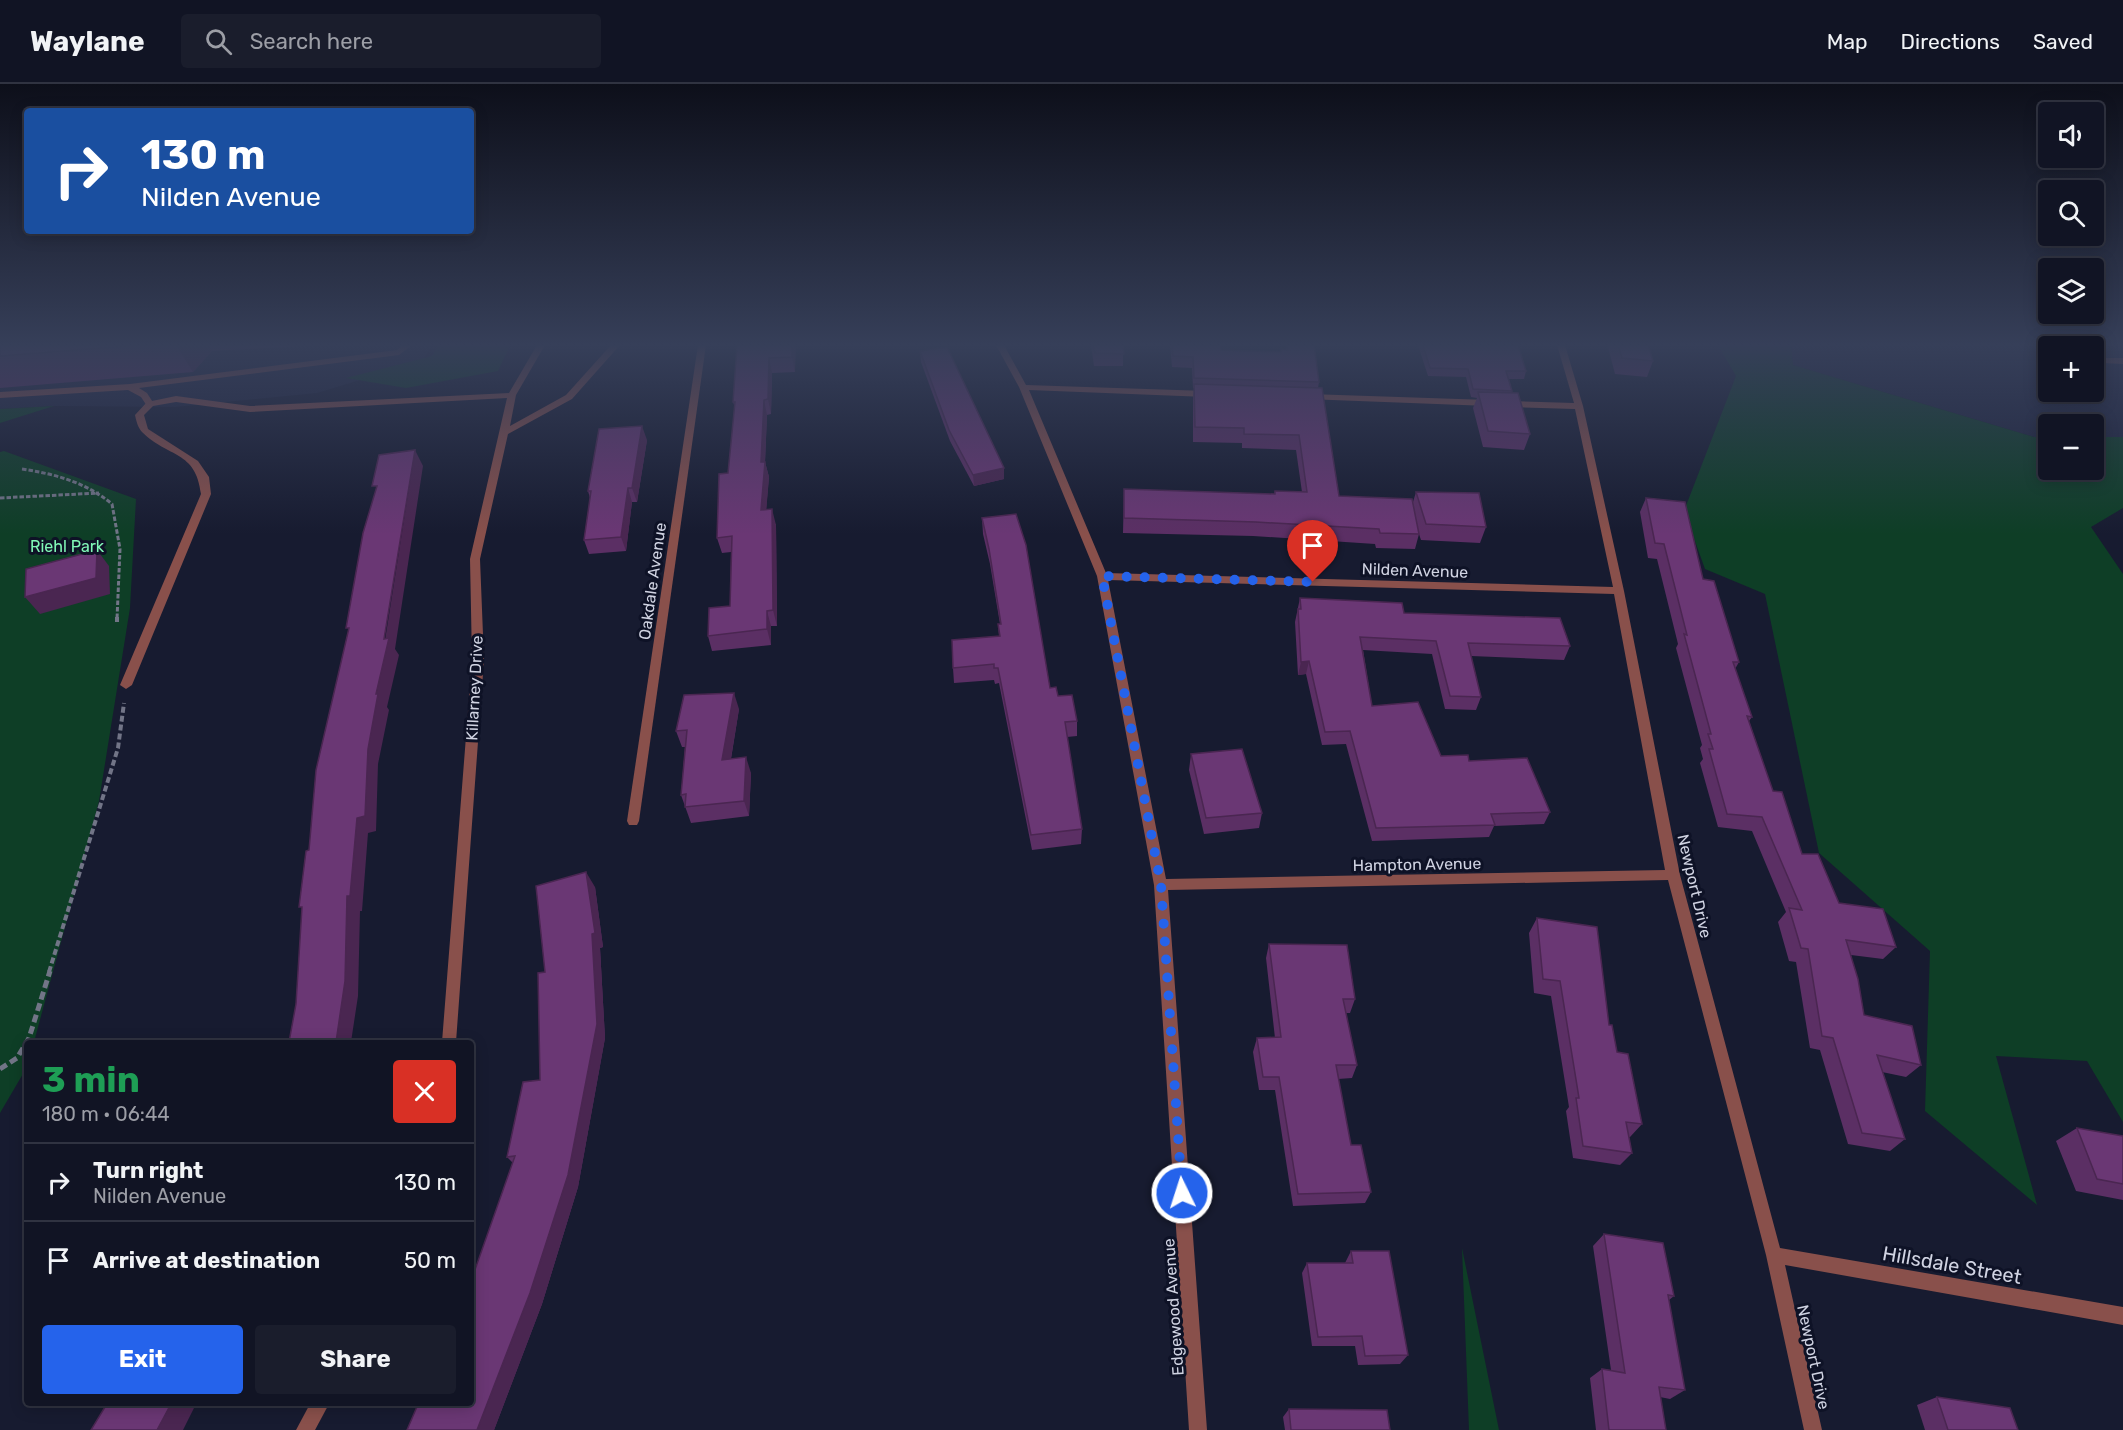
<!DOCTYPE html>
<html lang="en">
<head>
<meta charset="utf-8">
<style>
  :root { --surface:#111424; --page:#1a1d2c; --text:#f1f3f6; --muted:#9c9ea6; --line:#303341; --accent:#2563eb }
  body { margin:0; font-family:Rubik,sans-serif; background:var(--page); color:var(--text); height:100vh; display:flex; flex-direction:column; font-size:22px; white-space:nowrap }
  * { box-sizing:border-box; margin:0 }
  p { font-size:20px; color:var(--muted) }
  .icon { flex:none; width:33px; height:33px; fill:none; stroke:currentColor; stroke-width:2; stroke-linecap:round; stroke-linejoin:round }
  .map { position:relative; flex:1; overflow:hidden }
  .side { position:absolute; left:24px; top:956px; width:450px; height:366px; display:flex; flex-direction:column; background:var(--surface); border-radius:6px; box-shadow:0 3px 15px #0003,0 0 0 2px var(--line) }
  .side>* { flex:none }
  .hud { position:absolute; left:24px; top:24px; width:450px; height:126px; border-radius:6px; box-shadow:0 3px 15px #0003,0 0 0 2px var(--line); background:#1a4fa0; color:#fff; overflow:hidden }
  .buttons { position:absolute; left:2038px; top:18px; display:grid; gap:12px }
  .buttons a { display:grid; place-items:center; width:66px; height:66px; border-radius:6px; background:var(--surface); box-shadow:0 3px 15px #0003,0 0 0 2px var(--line); font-size:30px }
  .pin { position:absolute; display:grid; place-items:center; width:51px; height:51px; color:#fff; margin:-62px -26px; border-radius:50% 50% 50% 0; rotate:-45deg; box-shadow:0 0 6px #0007 }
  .pin .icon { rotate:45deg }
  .me { position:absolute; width:66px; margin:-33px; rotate:356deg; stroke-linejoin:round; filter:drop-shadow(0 0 4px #0008) }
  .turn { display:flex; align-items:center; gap:21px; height:126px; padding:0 18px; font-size:27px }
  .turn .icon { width:78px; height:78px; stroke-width:2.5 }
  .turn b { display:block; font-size:42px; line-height:51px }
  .round { display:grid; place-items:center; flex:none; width:63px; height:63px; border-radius:6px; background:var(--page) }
  .summary { display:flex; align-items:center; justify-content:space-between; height:102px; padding:0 18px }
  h1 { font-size:36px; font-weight:700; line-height:45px; color:#1e9e55 }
  .primary-button { display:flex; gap:12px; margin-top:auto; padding:12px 18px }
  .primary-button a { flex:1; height:69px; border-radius:6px; background:var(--accent); color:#fff; font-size:24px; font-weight:700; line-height:69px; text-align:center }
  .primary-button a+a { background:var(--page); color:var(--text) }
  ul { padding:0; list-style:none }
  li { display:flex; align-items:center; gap:18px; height:78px; padding:0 18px; border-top:2px solid var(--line) }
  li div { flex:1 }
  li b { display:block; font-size:22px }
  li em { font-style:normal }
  header { display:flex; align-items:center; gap:36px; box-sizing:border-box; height:84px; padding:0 30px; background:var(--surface); border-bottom:2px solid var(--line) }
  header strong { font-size:28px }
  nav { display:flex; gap:33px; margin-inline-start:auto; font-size:21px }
  .search { width:420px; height:54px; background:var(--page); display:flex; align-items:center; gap:15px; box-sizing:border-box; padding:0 21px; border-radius:6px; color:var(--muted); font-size:22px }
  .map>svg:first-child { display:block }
</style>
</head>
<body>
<header>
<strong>Waylane</strong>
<div class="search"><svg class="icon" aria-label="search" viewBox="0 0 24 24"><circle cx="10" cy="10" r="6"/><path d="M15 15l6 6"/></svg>Search here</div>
<nav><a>Map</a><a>Directions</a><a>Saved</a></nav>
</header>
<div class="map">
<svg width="2123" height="1346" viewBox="0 0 2123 1346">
  <rect width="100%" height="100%" fill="#171b30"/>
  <!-- built -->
  <g fill="#1f243e" fill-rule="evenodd">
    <polygon points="0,261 432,261 423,277 317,309 175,323 54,322 0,325"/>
    <path d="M 1791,261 L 2123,261 L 2123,353 L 2094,353 L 2094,340 L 2049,340 L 2049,353 L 2034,353 L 1793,281 ZM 2049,262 L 2094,262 L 2094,308 L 2049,308 Z"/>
  </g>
  <!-- green -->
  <g fill="#0e3e26">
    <polygon points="438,261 510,261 498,287 406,304 346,294 432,272"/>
    <polygon points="1718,261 1791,261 1793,281 2034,353 2049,353 2049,386 2094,386 2094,353 2123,353 2123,424 2091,443 2123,490 2123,1038 2087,977 1996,972 2037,1121 1925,1027 1930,867 1819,769 1765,510 1705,485 1684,427 1736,292"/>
    <polygon points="54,322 0,339 0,325"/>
    <polygon points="4,367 136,415 130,524 99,717 34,958 27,958 27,983 0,1029 0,368"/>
    <polygon points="1462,1164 1499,1346 1469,1346"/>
  </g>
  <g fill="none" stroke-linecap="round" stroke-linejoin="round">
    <!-- path-far2 -->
    <g stroke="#727587" stroke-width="3" stroke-dasharray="4.5 2" stroke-linecap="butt">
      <path d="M 22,385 C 55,390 85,398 112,420 L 120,465 L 117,535"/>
      <polyline points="0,414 99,409"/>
    </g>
    <!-- path-far1 -->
    <g stroke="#727587" stroke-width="4" stroke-dasharray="6 3" stroke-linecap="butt">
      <polyline points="117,538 117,533"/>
      <polyline points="49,888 118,664 124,619"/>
    </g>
    <!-- path -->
    <polyline stroke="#727587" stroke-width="5" stroke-dasharray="8 4" stroke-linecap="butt" points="0,985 17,974 29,954 50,887"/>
    <!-- lane -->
    <g fill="#89504b" fill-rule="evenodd">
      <polygon points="403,261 412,261 399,271 139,304 147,309 154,320 150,323 147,322 141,313 128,306 0,314 0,308 130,300 397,266"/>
      <polygon points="2106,274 2123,274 2123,280 2103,279 2103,275"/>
    </g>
    <!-- street -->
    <g fill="#89504b" fill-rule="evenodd">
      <path d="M 537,261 L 545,261 L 516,311 L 510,342 L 566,311 L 611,261 L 620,261 L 572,315 L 508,350 L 480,475 L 484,576 L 456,958 L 442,958 L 472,576 L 470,475 L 507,314 L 250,328 L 176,318 L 153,322 L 144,331 L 148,345 L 198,377 L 209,393 L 211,410 L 132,601 L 126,605 L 120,601 L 201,410 C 196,366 168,374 142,348 C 138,344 136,336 135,331 L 147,318 L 176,312 L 250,322 L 509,309 Z"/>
      <polygon points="698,261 706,261 639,737 637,741 629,741 627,737"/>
      <path d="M 996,261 L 1004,261 L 1026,301 L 1207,307 L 1211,310 L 1207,313 L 1029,306 L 1106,489 L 1613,503 L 1575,325 L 1507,323 L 1503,320 L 1507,317 L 1574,319 L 1557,261 L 1565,261 L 1583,322 L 1624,507 L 1680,791 L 1780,1164 L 2123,1223 L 2123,1241 L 1785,1181 L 1822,1346 L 1804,1346 L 1766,1171 L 1668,796 L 1168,806 L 1207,1346 L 1189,1346 L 1154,801 L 1097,492 L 1019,303 ZM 1108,496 L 1614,510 L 1665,786 L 1166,795 Z"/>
      <polygon points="1309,310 1489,316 1493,319 1489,322 1306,315 1305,313"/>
      <polygon points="311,1318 330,1318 315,1346 296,1346"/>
    </g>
  </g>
  <!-- wall -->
  <g fill="#5b2f64">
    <polygon points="0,261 320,261 212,267 193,288 0,304"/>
    <polygon points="737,261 795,261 795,288 772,289 771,330 767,331 765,378 769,393 766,426 776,441 777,542 771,542 771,561 712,567 708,552 730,522 731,468 722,469 717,454 728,389 735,324 733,318"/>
    <polygon points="1091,261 1123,261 1123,282 1094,282"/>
    <polygon points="1170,261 1220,261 1221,266 1280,268 1281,265 1286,265 1286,261 1319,298 1318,304 1339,412 1413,418 1416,408 1486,443 1480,459 1421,456 1419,450 1415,465 1376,464 1375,460 1253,452 1123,449 1124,405 1274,410 1275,407 1302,408 1296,366 1242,364 1242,359 1193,358 1193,314 1194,304 1193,304 1192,284 1172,283"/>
    <polygon points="1418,261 1518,261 1526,287 1524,295 1509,295 1512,307 1511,309 1530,350 1524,366 1483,363 1473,324 1477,314 1471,313 1466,293 1428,292"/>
    <polygon points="1609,261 1648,261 1653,277 1647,293 1615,290 1608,263"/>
    <polygon points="920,267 1004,395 974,402 950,357 921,278"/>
    <polygon points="647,356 637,418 632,418 626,467 589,470 584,456 590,414 588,407"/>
    <polygon points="1646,414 1703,495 1739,578 1735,585 1752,633 1749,637 1773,707 1802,770 1839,819 1896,863 1883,875 1851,871 1864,931 1921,981 1906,993 1882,988 1905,1055 1890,1067 1848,1060 1820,966 1810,964 1796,878 1789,877 1778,838 1786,828 1752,747 1718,743 1700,679 1703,675 1700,664 1702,661 1676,564 1678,560 1657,475 1648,474 1640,428"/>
    <polygon points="982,434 1050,604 1058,612 1077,637 1077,652 1067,653 1082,745 1081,760 1032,766 999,599 995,600 994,596 954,599 953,584 999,553 998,540 1000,540 990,480 983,450"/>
    <polygon points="1300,514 1404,529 1570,562 1564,576 1471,572 1481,613 1476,626 1445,625 1432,570 1363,566 1372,622 1441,672 1469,677 1550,728 1544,740 1494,742 1489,753 1372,757 1346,660 1322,661 1306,590 1298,591 1295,538"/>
    <polygon points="739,625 731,675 751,689 749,732 691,739 681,711 685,663 682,663 676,647"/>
    <polygon points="1191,670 1262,729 1259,744 1204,750 1189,686"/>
    <polygon points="595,803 603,863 600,864 605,954 578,1103 542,1220 494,1346 407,1346 471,1318 513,1079 507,1073 540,996 545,888"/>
    <polygon points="1537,834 1609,941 1617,968 1642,1040 1630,1053 1629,1053 1632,1069 1620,1081 1573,1074 1566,1027 1569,1023 1551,912 1534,909 1529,849"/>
    <polygon points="1269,860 1355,915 1350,929 1346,929 1357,981 1352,994 1338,995 1351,1061 1371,1108 1365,1119 1293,1122 1275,1006 1259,1006 1253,968 1257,954 1275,954 1266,874"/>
    <polygon points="2077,1044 2123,1052 2123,1116 2076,1107 2056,1057"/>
    <polygon points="1604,1150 1674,1212 1669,1216 1685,1306 1670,1315 1660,1313 1666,1346 1596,1346 1590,1294 1602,1285 1611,1286 1593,1162"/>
    <polygon points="1351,1167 1408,1271 1400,1280 1358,1281 1355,1262 1312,1262 1302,1189 1307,1179 1345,1179"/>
    <polygon points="1937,1313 2018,1346 1925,1346 1917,1321"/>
    <polygon points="1289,1325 1390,1346 1285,1346 1283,1333"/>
  </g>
  <!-- shaded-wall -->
  <g fill="#4a2651">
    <polygon points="176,261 208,261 212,267 193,288"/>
    <polygon points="792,261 796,262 795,288 792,273"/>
    <polygon points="769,274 772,289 771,330 768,315"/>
    <polygon points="764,316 767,331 765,378 769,393 765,442 761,426 761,378"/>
    <polygon points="642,342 647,356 637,418 632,404"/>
    <polygon points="415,366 423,382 395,565 399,571 387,623 389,626 378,680 376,747 368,749 362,827 360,827 358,912 351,958 336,958 347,812 357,734"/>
    <polygon points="1004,384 1004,395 974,402 973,391"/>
    <polygon points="628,404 632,418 626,467 621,453"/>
    <polygon points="772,425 776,441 777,542 773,526"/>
    <polygon points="97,466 109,482 110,510 40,530 25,513"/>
    <polygon points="767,527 771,542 771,561 767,545"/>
    <polygon points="1309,577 1306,590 1298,591 1301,578"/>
    <polygon points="734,609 739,625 728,692 722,676"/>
    <polygon points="746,673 751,689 749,732 744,717"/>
    <polygon points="586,788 595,803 603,863 600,864 605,954 578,1103 542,1220 494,1346 477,1346"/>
    <polygon points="172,1318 197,1318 183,1346 157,1346"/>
  </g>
  <!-- building -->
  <g fill="#6a3774" stroke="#4a2651" stroke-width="1.5">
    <polygon points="0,261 140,261 0,272"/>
    <polygon points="737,261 792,261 792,273 769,274 768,315 764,316 761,378 765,378 761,426 772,425 773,526 767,527 767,545 708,552 709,524 730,522 732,452 717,454 719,390 728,389 735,318 733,318"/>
    <polygon points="1093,261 1123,261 1124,270 1095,269"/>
    <polygon points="1172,261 1220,261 1221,266 1281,268 1281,265 1287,266 1287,261 1314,261 1319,298 1194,294 1193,273 1173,272"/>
    <polygon points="1423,261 1518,261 1526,287 1506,287 1512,307 1473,305 1468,285 1430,284"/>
    <polygon points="1618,261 1648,261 1653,277 1622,274"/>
    <polygon points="947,263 1004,384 973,391 949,346 920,267"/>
    <polygon points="1194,300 1322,304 1339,412 1412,415 1419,450 1380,449 1379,445 1256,438 1124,434 1124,405 1275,410 1275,407 1307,408 1299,351 1244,350 1244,344 1195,343"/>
    <polygon points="1478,308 1518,309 1530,350 1488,347"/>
    <polygon points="642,342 632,404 628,404 621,453 584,456 591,407 588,407 599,345"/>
    <polygon points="415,366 384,555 389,554 376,610 378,610 368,665 365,732 357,734 350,812 347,812 345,897 336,958 289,958 296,920 302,823 299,823 306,767 309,766 316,686 349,544 346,544 363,449 377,402 372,402 379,371"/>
    <polygon points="1416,408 1479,409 1486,443 1426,440"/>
    <polygon points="1646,414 1685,418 1703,495 1714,497 1739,578 1733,578 1752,633 1747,632 1773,707 1782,708 1802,770 1818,770 1839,819 1883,825 1896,863 1846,856 1858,895 1864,931 1912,942 1921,981 1877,971 1905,1055 1862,1049 1833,954 1822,952 1808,865 1801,864 1789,824 1802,826 1762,733 1727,730 1709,665 1713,665 1708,650 1711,650 1684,550 1687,551 1664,460 1655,459"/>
    <polygon points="1016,430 1026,461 1050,604 1056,603 1058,612 1072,611 1077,637 1065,638 1082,745 1031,751 998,584 994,584 994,580 953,584 952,556 1000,552 998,540 1001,540 989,465 982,434"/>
    <polygon points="97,466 96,494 25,513 26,485"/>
    <polygon points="1300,514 1402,519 1404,529 1560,534 1570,562 1468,559 1481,613 1450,612 1436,557 1360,553 1372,622 1418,618 1441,672 1468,671 1469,677 1527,674 1550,728 1491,730 1495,741 1376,744 1350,647 1325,648 1309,577 1301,578 1298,525 1301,525"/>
    <polygon points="734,609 722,676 746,673 744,717 685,723 686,710 681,711 687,646 676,647 684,611"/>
    <polygon points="1242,665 1262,729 1206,734 1191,670"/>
    <polygon points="586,788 595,849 592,850 597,940 568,1091 530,1209 477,1346 407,1346 419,1318 471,1318 471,1197 515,1072 507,1073 523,998 540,996 538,889 545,888 536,802"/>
    <polygon points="1537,834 1597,843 1609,941 1612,941 1617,968 1628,970 1642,1040 1626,1038 1632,1069 1583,1062 1576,1014 1579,1014 1560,897 1543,895"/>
    <polygon points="1269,860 1347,861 1355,915 1343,915 1357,981 1336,981 1351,1061 1361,1061 1371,1108 1298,1110 1279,993 1263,993 1257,954 1281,953"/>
    <polygon points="2077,1044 2123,1052 2123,1100 2097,1095"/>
    <polygon points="1604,1150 1663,1159 1674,1212 1668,1211 1685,1306 1659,1303 1666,1346 1609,1346 1602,1285 1625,1289"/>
    <polygon points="1351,1167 1389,1167 1408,1271 1365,1272 1362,1252 1318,1253 1307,1179 1353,1179"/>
    <polygon points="1937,1313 2010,1324 2018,1346 1948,1346"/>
    <polygon points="108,1318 172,1318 157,1346 91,1346"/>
    <polygon points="1289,1325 1387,1326 1390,1346 1291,1346"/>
  </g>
  <!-- sky -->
  <linearGradient id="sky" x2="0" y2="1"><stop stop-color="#0d0f1a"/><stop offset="0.58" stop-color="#363f59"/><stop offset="1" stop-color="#363f59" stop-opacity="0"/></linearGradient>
  <rect width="2123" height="450" fill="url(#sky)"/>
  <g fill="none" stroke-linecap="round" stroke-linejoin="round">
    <!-- route -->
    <polyline stroke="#2563eb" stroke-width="10" stroke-dasharray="0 18" points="1182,1109 1161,801 1102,492 1313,498"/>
  </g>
  <g text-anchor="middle" stroke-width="6" stroke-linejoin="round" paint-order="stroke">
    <!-- park labels -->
    <g font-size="16" fill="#81f8b7" stroke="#0e1226">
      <text x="67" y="468">Riehl Park</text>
    </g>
    <!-- street labels -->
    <g font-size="16" fill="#d0d3e2" stroke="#0e1226">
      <text transform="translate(1415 486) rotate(2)" y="6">Nilden Avenue</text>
      <text transform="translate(652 497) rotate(-82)" y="6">Oakdale Avenue</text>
      <text transform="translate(474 604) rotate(-87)" y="6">Killarney Drive</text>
      <text transform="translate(1417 780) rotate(-1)" y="6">Hampton Avenue</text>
      <text transform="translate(1695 802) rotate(77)" y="6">Newport Drive</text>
      <text transform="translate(1173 1223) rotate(-94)" y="6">Edgewood Avenue</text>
      <text transform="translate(1814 1273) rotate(78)" y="6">Newport Drive</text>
    </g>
    <!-- near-street labels -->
    <g font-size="20" fill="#d0d3e2" stroke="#0e1226">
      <text transform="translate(1952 1181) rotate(10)" y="7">Hillsdale Street</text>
    </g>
  </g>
</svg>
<div class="buttons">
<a><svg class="icon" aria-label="sound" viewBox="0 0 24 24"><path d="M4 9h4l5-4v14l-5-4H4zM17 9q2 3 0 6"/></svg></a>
<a><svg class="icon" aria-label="search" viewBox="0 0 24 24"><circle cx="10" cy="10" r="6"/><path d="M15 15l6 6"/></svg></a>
<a><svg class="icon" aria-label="layers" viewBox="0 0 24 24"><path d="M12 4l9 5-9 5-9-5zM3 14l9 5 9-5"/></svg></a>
<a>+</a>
<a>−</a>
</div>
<div class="pin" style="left:1313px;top:498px;background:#d93025"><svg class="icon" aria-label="arrive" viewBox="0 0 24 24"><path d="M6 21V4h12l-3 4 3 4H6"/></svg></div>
<svg class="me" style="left:1182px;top:1109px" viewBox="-20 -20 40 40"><circle r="17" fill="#2563eb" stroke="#fff" stroke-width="3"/><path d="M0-11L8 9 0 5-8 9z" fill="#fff"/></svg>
<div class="hud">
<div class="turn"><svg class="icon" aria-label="right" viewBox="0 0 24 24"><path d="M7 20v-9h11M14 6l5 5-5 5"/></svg><div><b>130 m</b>Nilden Avenue</div></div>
</div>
<section class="side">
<div class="summary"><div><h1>3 min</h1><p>180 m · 06:44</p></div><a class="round" style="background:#d93025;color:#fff"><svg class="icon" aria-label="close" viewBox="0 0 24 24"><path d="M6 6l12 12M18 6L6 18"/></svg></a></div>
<ul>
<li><svg class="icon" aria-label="right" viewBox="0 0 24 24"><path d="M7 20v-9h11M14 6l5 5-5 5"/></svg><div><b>Turn right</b><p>Nilden Avenue</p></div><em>130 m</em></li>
<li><svg class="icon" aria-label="arrive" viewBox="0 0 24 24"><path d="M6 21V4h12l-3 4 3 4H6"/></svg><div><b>Arrive at destination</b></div><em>50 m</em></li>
</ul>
<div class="primary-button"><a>Exit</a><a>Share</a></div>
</section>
</div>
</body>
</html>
